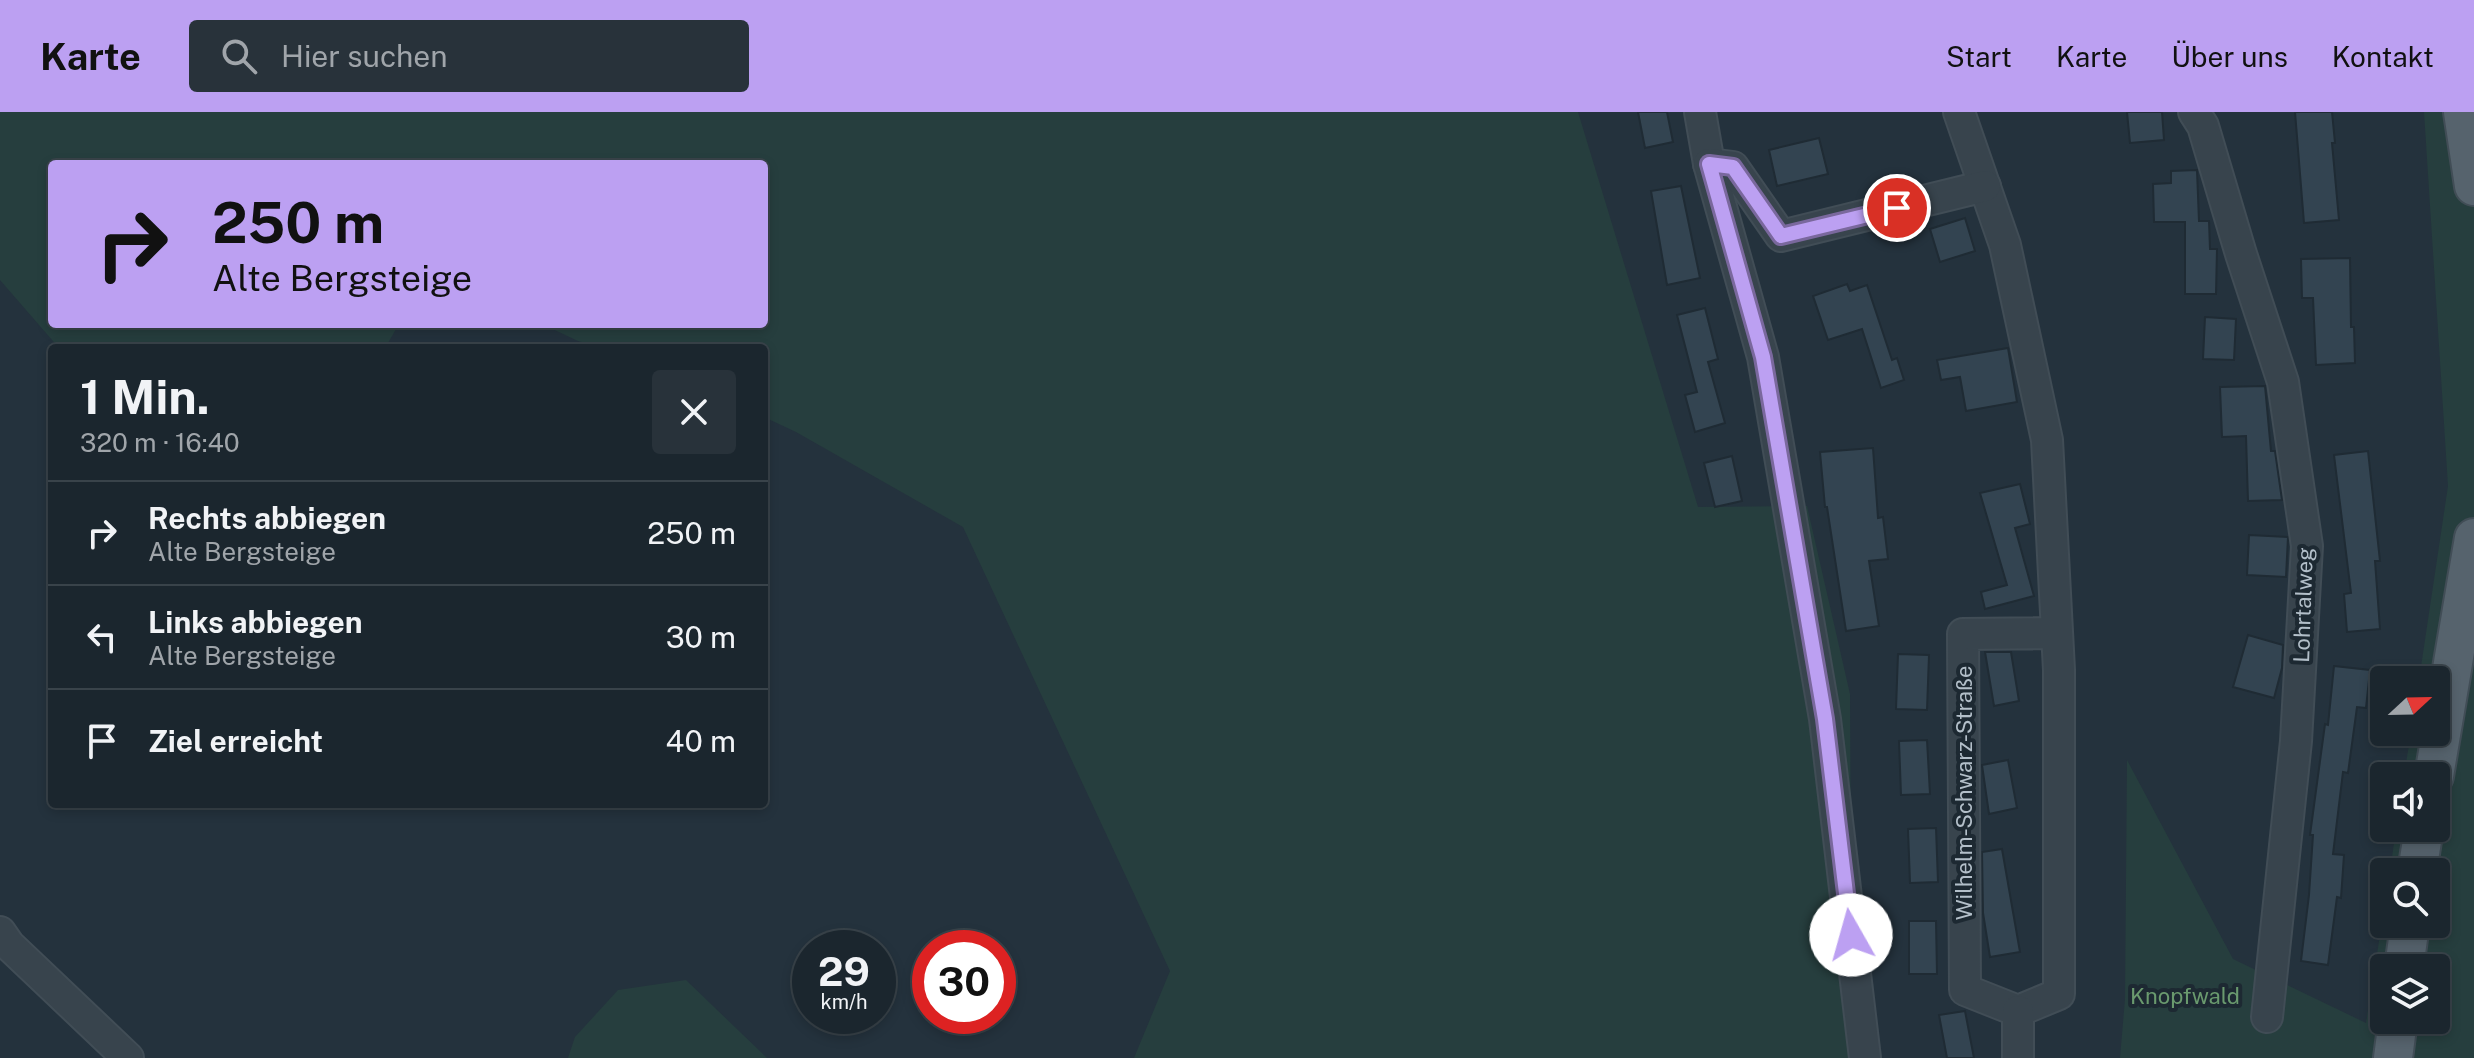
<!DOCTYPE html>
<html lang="de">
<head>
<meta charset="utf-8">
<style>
  :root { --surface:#1b262e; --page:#28323a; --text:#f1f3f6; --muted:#a0a5aa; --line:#39434a; --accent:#bca0f2 }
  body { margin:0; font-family:"Public Sans",sans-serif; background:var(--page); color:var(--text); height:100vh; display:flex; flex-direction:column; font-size:30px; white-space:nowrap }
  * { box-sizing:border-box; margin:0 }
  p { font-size:26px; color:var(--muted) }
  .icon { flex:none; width:44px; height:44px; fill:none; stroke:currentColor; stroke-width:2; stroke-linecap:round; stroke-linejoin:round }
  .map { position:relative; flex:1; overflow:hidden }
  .sheet { position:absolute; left:48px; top:232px; width:720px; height:464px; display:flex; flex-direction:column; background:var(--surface); border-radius:8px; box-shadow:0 4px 12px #0003,0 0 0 2px var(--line) }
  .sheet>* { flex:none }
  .top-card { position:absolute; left:48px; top:48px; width:720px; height:168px; border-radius:8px; box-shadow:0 4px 12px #0003,0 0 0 2px var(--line); background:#bca0f2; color:#111; overflow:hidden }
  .needle { width:52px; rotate:68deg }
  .controls { position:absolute; left:2370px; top:554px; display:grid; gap:16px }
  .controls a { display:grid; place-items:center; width:80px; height:80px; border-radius:8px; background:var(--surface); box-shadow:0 4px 12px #0003,0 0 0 2px var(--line); font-size:40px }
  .speed { position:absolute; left:792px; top:818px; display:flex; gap:16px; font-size:40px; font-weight:700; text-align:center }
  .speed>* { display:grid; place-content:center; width:104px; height:104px; border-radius:50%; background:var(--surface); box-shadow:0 4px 12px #0003,0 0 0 2px var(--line); line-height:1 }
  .speed small { font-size:20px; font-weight:400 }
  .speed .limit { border:12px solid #d22; background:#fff; color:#111 }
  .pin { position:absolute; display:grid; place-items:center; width:68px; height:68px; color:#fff; margin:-34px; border:4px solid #fff; border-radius:50%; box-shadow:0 2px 8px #0007 }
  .me { position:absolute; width:88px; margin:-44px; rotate:353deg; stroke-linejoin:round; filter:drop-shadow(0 0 6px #0008) }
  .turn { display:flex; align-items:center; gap:28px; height:168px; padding:0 32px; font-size:36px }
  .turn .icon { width:104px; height:104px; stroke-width:2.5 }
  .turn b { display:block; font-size:56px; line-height:68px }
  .round { display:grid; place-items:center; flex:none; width:84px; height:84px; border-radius:8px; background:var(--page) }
  .summary { display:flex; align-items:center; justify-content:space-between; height:136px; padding:0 32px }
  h1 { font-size:48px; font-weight:700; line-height:60px }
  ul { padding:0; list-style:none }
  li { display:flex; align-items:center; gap:24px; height:104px; padding:0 32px; border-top:2px solid var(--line) }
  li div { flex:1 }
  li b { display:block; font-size:30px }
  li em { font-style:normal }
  header { display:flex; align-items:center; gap:48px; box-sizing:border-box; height:112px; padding:0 40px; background:var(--accent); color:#111 }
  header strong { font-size:38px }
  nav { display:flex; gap:44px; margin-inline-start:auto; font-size:28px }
  .search { width:560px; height:72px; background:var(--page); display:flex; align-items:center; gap:20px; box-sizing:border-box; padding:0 28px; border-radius:8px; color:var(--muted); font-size:30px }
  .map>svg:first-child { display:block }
</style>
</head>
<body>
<header>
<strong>Karte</strong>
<div class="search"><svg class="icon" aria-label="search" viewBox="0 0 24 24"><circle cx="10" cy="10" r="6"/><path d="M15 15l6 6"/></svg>Hier suchen</div>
<nav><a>Start</a><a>Karte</a><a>Über uns</a><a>Kontakt</a></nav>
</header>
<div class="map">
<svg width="2474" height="946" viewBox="0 0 2474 946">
  <rect width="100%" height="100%" fill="#24323d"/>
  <!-- green -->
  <g fill="#263e3e" fill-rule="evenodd">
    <polygon points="0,0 1578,0 1698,395 1807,394 1850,582 1852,946 1134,946 1170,859 963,415 796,320 764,305 764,236 602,236 578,229 542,212 764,212 764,52 52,52 52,212 399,212 385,236 59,236 0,168"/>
    <path d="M 2424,0 L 2474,0 L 2474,946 L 2120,946 L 2125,887 L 2127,648 L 2233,847 L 2366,911 L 2384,798 L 2384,812 L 2436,812 L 2436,760 L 2390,760 L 2396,716 L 2436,716 L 2436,664 L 2404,664 L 2411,620 L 2436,620 L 2436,568 L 2419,568 L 2448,374 ZM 2384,856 L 2436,856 L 2436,908 L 2384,908 Z"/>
    <polygon points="686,868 767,946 568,946 575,925 618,878"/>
  </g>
  <!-- building -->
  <g fill="#334451" stroke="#1f2b34" stroke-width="2">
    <polygon points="1638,0 1667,0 1673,30 1645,36"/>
    <polygon points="2127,0 2162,0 2164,28 2130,31"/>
    <polygon points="2295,0 2332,0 2335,31 2332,31 2339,108 2304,111"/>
    <polygon points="1819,26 1828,62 1777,74 1769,38"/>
    <polygon points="2197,58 2199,109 2209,109 2210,137 2217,137 2216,182 2185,182 2185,110 2154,110 2153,72 2171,71 2171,59"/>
    <polygon points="1681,74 1700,166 1667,173 1651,79"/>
    <polygon points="1965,106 1975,139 1940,150 1930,117"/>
    <polygon points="2350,146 2351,215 2354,215 2355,251 2316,253 2313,186 2302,186 2301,147"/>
    <polygon points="1847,172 1850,179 1867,173 1892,248 1897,246 1904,268 1881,276 1862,217 1828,228 1813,184"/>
    <polygon points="1705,196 1718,247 1708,250 1725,311 1695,320 1685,283 1697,280 1677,203"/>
    <polygon points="2205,205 2236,207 2234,248 2203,247"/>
    <polygon points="2008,236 2017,290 1966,299 1960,265 1941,268 1937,248"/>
    <polygon points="2265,274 2271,339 2275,339 2282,388 2248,389 2246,324 2222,325 2220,275"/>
    <polygon points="1873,336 1878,406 1883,405 1888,447 1869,449 1879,514 1846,519 1827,395 1825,395 1820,340"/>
    <polygon points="2368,339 2380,449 2375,449 2380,517 2347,520 2344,482 2351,481 2334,343"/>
    <polygon points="1732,344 1742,389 1715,395 1704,351"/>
    <polygon points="2020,372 2030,412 2015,416 2034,484 1985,497 1981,480 2007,473 1980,381"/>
    <polygon points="2249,423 2288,425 2286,465 2247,463"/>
    <polygon points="2248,523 2283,533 2282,556 2274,586 2233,575"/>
    <polygon points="1985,540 2011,540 2019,589 1994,594"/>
    <polygon points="1898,542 1929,543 1927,598 1896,597"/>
    <polygon points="2334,554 2370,558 2366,596 2357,595 2348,661 2343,660 2333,742 2344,743 2341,786 2337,785 2328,853 2301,849 2309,783 2313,723 2310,723 2325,612 2328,613"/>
    <polygon points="1927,628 1930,682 1901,683 1899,629"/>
    <polygon points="2008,648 2017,696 1989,702 1982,653"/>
    <polygon points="1936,716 1938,770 1910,771 1908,717"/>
    <polygon points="2002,737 2020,840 1990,845 1983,801 1982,740"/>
    <polygon points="1909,809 1936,809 1937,862 1909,862"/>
    <polygon points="1965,899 1974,946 1947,946 1939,903"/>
  </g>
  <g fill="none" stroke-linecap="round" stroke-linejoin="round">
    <!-- minor casing -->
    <g stroke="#414d56" stroke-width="34">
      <g id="minor">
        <polyline points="1700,0 1709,52 1763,245 1825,607 1865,946"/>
        <polyline points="1959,0 2005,133 2047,328 2059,558 2059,882 2018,899 1965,878 1963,522 2057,521"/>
        <polyline points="2194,0 2203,14 2241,142 2283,270 2307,434 2296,629 2267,905"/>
        <polyline points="1709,52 1733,55 1781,124 1985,74"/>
        <polyline points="0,820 9,833 128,946"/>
        <polyline points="2018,899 2018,946"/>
      </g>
    </g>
    <!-- major casing -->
    <g stroke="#414d56" stroke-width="42">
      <g id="major">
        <polyline points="2463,0 2474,74"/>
        <polyline points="2434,664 2474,426"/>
        <polyline points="2417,760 2424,716"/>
        <polyline points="2404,856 2410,812"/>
        <polyline points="2393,946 2398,908"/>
      </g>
    </g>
    <!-- minor -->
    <use href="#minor" stroke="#38444d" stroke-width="30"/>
    <!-- major -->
    <use href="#major" stroke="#56636d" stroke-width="38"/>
  </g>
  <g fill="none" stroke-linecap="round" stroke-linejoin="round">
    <!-- route casing -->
    <g stroke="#7a689d" stroke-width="20">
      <polyline id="route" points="1851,823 1825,607 1763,245 1709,52 1733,55 1781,124 1897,96"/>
    </g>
    <!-- route -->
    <use href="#route" stroke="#bca0f2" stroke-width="14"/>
  </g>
  <g text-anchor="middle" stroke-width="8" stroke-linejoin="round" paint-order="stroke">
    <!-- street labels -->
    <g font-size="22" fill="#b3bfc9" stroke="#1d2932">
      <text transform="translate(2303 493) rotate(-88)" y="8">Lohrtalweg</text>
      <text transform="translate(1964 681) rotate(-90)" y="8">Wilhelm-Schwarz-Straße</text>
    </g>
    <!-- park labels -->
    <g font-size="22" fill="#6a9a6e" stroke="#1d2932">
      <text x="2185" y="892">Knopfwald</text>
    </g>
  </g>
</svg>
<div class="controls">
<a><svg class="needle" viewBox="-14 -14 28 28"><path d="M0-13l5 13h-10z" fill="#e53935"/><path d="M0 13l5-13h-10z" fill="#a0a5aa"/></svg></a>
<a><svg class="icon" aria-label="sound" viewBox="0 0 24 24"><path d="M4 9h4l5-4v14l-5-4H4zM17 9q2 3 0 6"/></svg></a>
<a><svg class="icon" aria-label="search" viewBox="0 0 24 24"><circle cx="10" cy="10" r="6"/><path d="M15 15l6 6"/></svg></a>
<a><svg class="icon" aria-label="layers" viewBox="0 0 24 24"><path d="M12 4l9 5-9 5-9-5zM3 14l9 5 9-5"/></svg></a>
</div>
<div class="speed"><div>29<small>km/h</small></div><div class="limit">30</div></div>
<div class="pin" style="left:1897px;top:96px;background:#d93025"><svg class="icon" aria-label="arrive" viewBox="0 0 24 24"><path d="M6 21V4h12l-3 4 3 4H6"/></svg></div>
<svg class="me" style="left:1851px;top:823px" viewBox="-20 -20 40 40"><circle r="19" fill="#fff"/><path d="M0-13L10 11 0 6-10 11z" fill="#bca0f2"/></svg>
<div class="top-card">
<div class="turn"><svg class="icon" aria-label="right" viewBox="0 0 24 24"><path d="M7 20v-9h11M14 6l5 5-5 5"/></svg><div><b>250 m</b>Alte Bergsteige</div></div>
</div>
<section class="sheet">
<div class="summary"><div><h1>1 Min.</h1><p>320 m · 16:40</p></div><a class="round"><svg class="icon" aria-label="close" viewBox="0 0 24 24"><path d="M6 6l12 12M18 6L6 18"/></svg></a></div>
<ul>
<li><svg class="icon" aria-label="right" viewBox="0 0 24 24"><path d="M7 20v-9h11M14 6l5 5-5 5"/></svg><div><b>Rechts abbiegen</b><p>Alte Bergsteige</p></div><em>250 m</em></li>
<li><svg class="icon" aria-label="left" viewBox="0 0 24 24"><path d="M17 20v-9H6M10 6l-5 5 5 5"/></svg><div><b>Links abbiegen</b><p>Alte Bergsteige</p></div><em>30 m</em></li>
<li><svg class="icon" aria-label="arrive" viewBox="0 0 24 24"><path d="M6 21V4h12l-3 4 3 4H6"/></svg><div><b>Ziel erreicht</b></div><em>40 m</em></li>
</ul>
</section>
</div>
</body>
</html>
